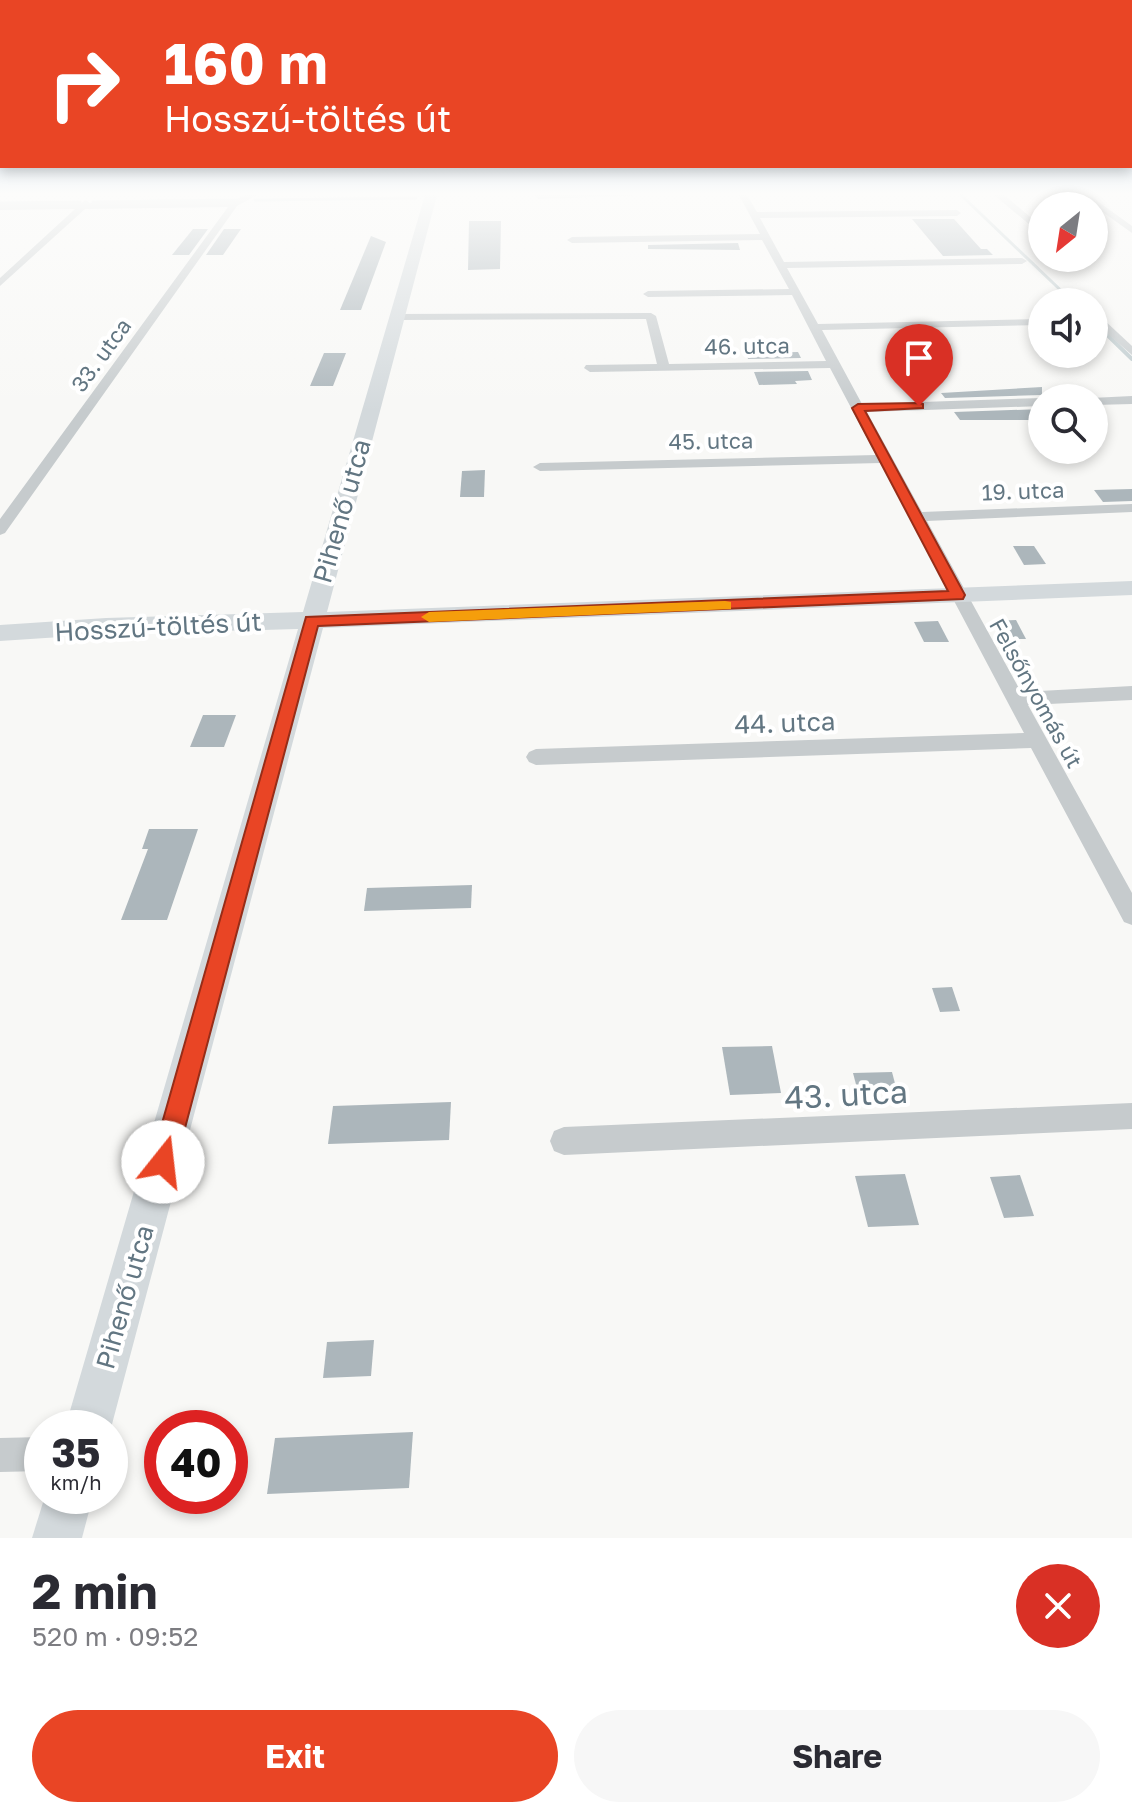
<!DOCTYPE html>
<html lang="en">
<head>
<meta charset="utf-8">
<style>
  :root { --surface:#fff; --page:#f7f7f7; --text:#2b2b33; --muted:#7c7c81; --accent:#e94525 }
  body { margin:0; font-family:"Golos Text",sans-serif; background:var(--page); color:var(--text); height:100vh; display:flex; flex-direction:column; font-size:30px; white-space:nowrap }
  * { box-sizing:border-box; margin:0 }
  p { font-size:26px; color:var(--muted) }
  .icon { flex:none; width:44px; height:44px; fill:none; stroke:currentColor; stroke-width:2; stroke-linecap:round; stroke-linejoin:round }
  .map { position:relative; height:1538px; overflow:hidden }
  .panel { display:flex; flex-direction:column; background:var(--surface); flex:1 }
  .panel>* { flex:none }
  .hud { position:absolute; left:0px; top:0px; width:1132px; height:168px; box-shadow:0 4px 12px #0003; background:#e94525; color:#fff; overflow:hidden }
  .needle { width:52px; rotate:210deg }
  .fabs { position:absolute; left:1028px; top:192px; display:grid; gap:16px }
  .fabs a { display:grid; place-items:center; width:80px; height:80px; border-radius:50%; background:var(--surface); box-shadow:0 4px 12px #0003; font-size:40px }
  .speed { position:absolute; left:24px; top:1410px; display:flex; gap:16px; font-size:40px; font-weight:700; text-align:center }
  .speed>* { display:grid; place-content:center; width:104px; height:104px; border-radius:50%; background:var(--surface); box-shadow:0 4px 12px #0003; line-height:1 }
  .speed small { font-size:20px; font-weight:400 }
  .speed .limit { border:12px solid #d22; background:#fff; color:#111 }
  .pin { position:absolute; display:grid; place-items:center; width:68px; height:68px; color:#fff; margin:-82px -34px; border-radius:50% 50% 50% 0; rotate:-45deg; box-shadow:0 0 8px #0007 }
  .pin .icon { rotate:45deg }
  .me { position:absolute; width:88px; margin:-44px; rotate:16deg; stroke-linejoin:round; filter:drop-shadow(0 0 6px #0008) }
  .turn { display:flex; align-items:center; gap:28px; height:168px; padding:0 32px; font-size:36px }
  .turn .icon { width:104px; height:104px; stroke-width:2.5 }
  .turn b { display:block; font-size:56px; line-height:68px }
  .round { display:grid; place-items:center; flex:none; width:84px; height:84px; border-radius:42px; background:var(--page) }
  .overview { display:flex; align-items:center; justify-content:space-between; height:136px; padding:0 32px }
  h1 { font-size:48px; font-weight:700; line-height:60px }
  .action { display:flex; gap:16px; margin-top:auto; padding:16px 32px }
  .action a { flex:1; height:92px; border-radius:48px; background:var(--accent); color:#fff; font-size:32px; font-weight:700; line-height:92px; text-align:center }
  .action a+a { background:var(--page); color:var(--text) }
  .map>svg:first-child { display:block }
</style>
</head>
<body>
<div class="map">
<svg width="1132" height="1538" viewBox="0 0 1132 1538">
  <rect width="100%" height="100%" fill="#f8f8f6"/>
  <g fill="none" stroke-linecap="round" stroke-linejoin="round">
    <!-- stream-far1 -->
    <g stroke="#bdcacd" stroke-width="3">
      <polyline points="961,195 1073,302"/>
      <polyline points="255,200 416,198"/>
      <polyline points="93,202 239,200"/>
      <polyline points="0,203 80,202"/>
    </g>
    <!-- stream -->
    <polyline stroke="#bdcacd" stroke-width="4" points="1094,322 1132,359"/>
  </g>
  <!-- building -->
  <g fill="#acb6bb">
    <polygon points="912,219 954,219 981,249 987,249 993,255 943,256"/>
    <polygon points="469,221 501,221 500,269 468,270"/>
    <polygon points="193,229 208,229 189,255 172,255"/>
    <polygon points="224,229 241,229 223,255 206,255"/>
    <polygon points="371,236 386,242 361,310 340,310"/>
    <polygon points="738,243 740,250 648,249 648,245"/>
    <polygon points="798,352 801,358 748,359 746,353"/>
    <polygon points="324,353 346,353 333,386 310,386"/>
    <polygon points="808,371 812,380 795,381 797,384 759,385 754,372"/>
    <polygon points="1042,387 1042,395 945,398 941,393"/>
    <polygon points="1042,409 1042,420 960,420 954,412"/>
    <polygon points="485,470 484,497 460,497 462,471"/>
    <polygon points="1132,489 1132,501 1103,502 1094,490"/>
    <polygon points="1013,546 1034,546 1046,564 1024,565"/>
    <polygon points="1016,620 1026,639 1002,639 992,621"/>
    <polygon points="938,621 949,642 924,642 914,622"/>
    <polygon points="203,715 236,715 224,747 190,747"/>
    <polygon points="149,829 198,829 167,920 121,920 148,849 142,849"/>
    <polygon points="472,885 471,908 364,911 367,888"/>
    <polygon points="952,987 960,1011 940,1012 932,988"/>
    <polygon points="772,1046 781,1093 730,1095 722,1047"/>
    <polygon points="892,1072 897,1091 858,1092 853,1073"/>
    <polygon points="451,1102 449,1140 328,1144 333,1106"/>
    <polygon points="905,1174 919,1225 868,1227 855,1176"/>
    <polygon points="1020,1175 1034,1216 1004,1218 990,1177"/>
    <polygon points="374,1340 371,1376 323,1378 327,1342"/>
    <polygon points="413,1432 409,1488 267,1494 275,1438"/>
  </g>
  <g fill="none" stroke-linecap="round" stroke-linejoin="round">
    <!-- street -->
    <g fill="#c6cbcd" fill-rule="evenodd">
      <polygon points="245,195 257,195 237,206 5,533 0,535 0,519 228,207 85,209 0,286 0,278 75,209 0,210 0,204 81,203 86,200 90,203 233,201"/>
      <polygon points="534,195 651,195 538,199"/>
      <polygon points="739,195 747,195 757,212 957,210 961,213 957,216 760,218 784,262 1022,258 1027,261 1022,264 787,268 818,324 1042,319 1042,325 822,330 862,404 1042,398 1042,406 867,412 922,512 1132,504 1132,512 927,521 1021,692 1132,686 1132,700 1028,705 1132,893 1132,925 1124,922 1031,748 536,765 529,762 526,757 529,752 536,749 1024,733 881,463 540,471 533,467 540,463 876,455 830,368 590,372 584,368 586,365 657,364 646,319 397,320 392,317 397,314 651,313 656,316 669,364 826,361 792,295 648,297 643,294 648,291 789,289 762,240 572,243 567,240 572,237 760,234"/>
      <polygon points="994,195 1004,195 1042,227 1042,235"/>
      <polygon points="1079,195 1089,195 1132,226 1132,233"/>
      <polygon points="1068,258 1079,258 1086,265 1078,267"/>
      <polygon points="1094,318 1102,318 1132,346 1132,355 1094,322"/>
      <polygon points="1132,396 1132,404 1094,405 1094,398 1091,398"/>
      <polygon points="1132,1103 1132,1129 564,1155 554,1151 550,1141 554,1131 564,1127"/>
      <polygon points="42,1437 42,1471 0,1472 0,1438"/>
    </g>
    <!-- secondary -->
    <g fill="#d3d9dc" fill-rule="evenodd">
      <polygon points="425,195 437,195 327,612 1132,581 1132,595 323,628 111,1428 110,1431 110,1428 65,1428 298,629 106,634 0,641 0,625 106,618 303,612"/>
      <polygon points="45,1496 93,1496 82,1538 32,1538"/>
    </g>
  </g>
  <!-- sky -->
  <linearGradient id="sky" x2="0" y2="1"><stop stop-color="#97bddd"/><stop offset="0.47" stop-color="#fcfcfb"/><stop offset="1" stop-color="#fcfcfb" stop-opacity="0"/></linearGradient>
  <rect width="1132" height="411" fill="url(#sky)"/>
  <!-- route -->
  <polygon fill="#e94525" stroke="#972d18" stroke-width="2" points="919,403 923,404 923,408 865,411 965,595 963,599 318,626 176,1162 172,1171 163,1174 154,1171 151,1162 306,617 948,591 852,408 858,404"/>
  <!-- slow -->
  <polygon fill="#f59e0b" points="725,601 731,602 731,609 429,622 421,617 429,612"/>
  <g text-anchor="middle" stroke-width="8" stroke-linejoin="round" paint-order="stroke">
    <!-- far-street labels -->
    <g font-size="22" fill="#627682" stroke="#fff">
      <text transform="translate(747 346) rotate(-1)" y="8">46. utca</text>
      <text transform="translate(101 355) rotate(-54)" y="8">33. utca</text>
      <text transform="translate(711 441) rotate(-1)" y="8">45. utca</text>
      <text transform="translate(1023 491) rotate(-2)" y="8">19. utca</text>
      <text transform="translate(1036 693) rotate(61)" y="8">Felsőnyomás út</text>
    </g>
    <!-- street labels -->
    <g font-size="26" fill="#627682" stroke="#fff">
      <text transform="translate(342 511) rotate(-74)" y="9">Pihenő utca</text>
      <text transform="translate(158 627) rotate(-3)" y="9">Hosszú-töltés út</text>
      <text transform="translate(785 723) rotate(-2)" y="9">44. utca</text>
      <text transform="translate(125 1297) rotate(-74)" y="9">Pihenő utca</text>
    </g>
    <!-- near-street labels -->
    <g font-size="32" fill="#627682" stroke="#fff">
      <text transform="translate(846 1095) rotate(-3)" y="11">43. utca</text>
    </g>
  </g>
</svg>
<div class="fabs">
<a><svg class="needle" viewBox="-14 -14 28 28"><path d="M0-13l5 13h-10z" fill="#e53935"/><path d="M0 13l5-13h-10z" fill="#7c7c81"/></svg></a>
<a><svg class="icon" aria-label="sound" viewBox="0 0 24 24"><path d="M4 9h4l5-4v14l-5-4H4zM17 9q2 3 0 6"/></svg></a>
<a><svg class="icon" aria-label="search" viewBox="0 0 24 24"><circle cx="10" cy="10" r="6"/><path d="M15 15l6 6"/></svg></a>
</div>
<div class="speed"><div>35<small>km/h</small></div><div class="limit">40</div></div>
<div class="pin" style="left:919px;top:406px;background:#d93025"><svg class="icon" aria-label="arrive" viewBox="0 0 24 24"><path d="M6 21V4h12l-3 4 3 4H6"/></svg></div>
<svg class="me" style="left:163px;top:1162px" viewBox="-20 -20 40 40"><circle r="19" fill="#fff"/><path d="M0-13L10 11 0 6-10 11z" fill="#e94525"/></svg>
<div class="hud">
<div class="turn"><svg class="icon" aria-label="right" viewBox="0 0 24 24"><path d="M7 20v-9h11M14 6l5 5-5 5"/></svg><div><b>160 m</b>Hosszú-töltés út</div></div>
</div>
</div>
<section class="panel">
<div class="overview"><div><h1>2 min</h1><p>520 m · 09:52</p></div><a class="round" style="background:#d93025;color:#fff"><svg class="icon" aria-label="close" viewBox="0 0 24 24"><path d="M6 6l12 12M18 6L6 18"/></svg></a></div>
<div class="action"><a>Exit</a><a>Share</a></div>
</section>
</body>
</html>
